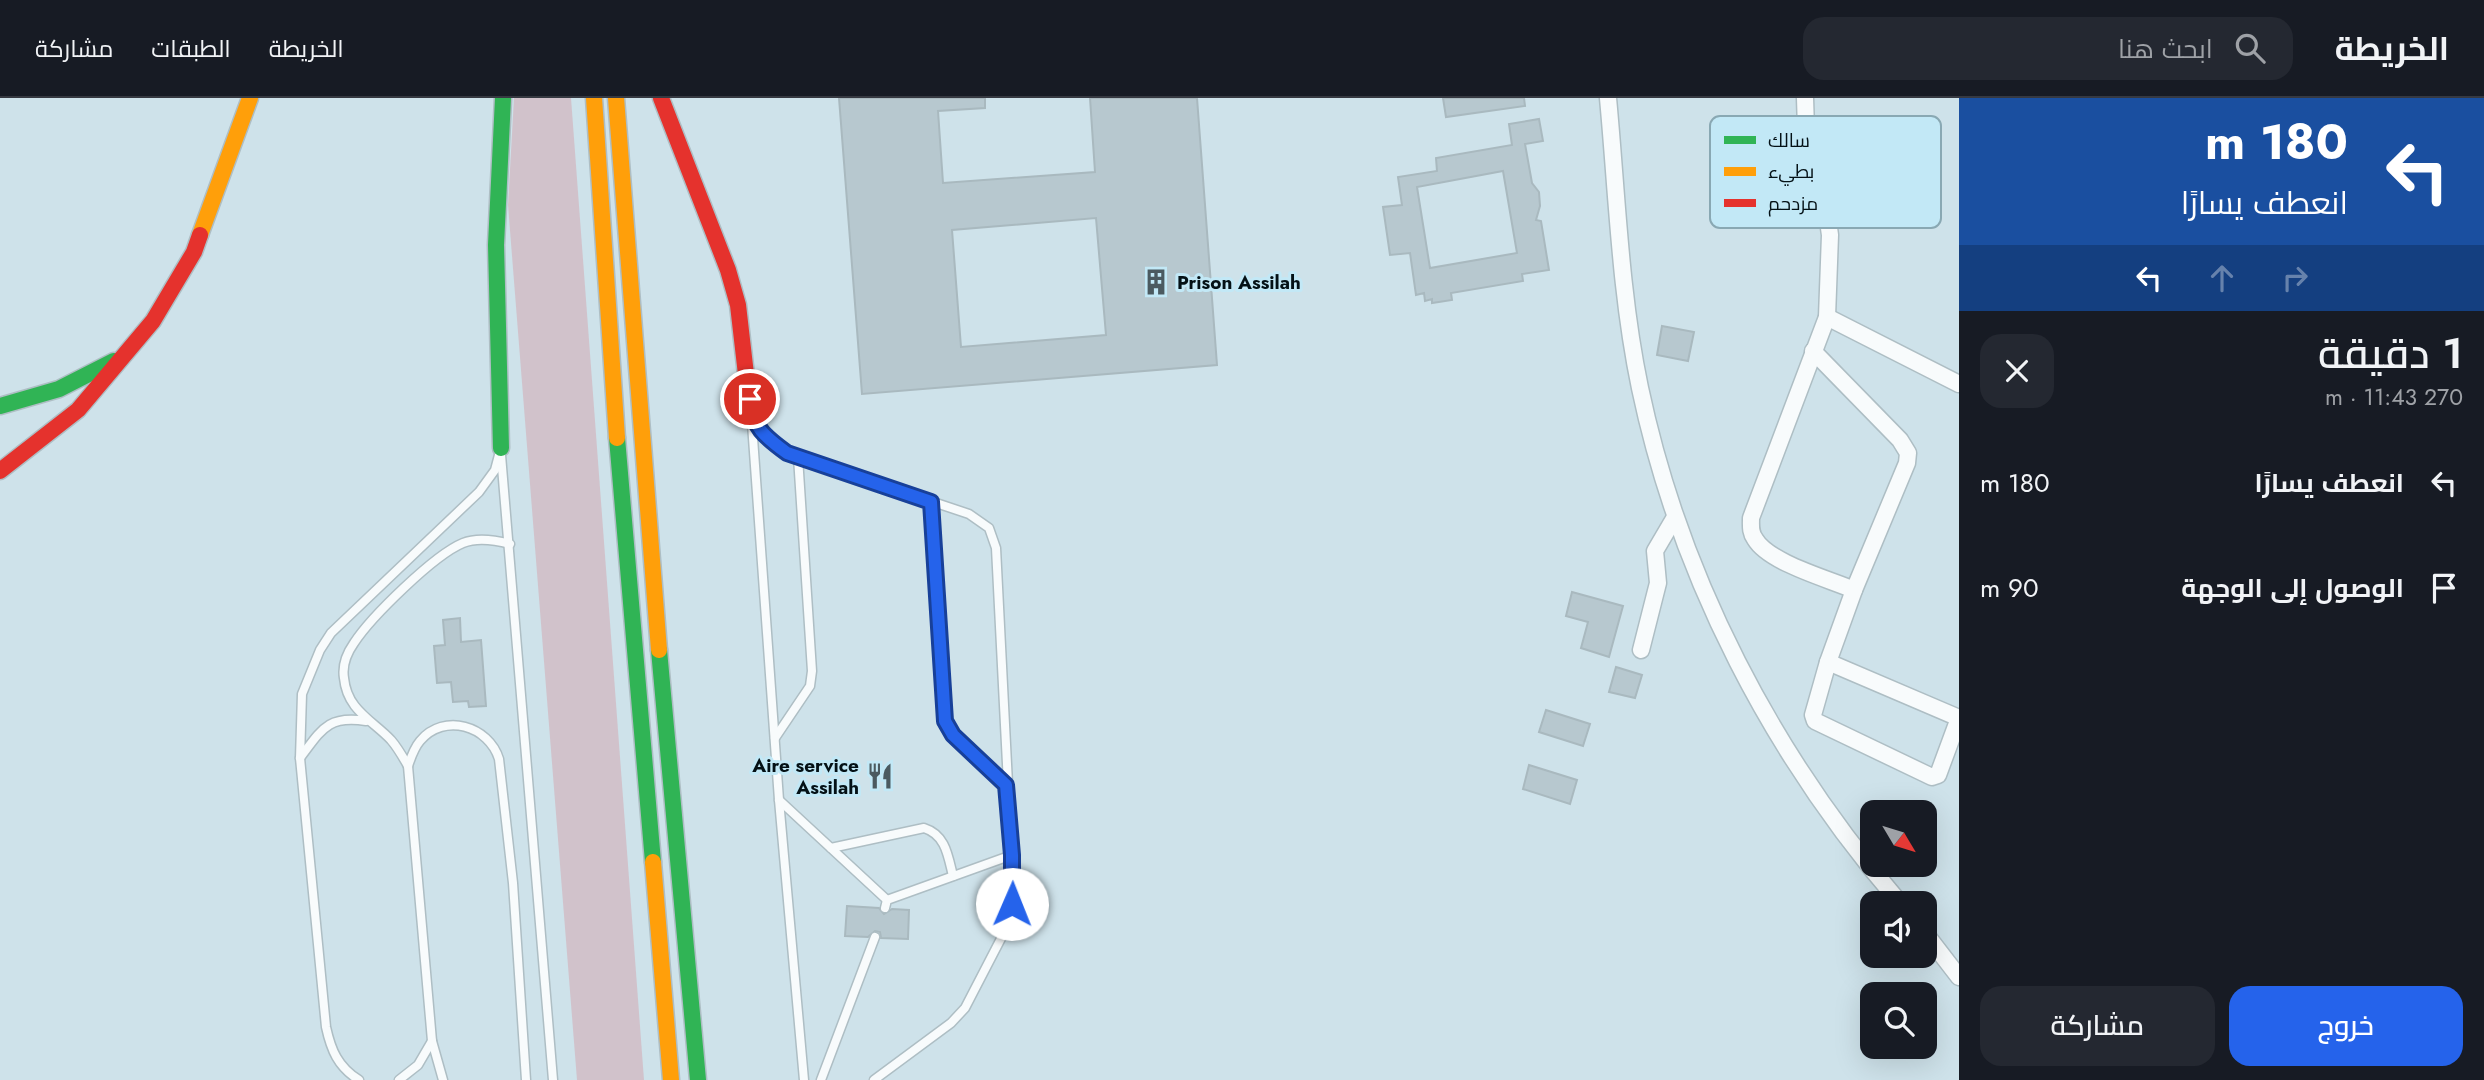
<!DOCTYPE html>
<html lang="ar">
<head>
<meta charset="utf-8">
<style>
  :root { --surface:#171b24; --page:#242831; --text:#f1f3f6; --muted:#9ea1a6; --line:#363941; --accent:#2563eb }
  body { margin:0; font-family:Jost,Cairo,sans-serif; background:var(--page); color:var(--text); direction:rtl; height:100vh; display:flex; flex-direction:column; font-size:26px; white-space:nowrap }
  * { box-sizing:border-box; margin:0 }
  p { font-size:23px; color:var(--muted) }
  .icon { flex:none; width:38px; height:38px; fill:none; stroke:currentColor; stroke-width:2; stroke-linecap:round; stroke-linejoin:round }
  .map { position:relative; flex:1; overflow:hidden; direction:ltr }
  .drawer { display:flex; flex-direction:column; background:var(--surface); width:525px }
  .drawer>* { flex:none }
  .hud { background:#1a4fa0; color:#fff; overflow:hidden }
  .needle { width:46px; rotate:128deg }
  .fabs { position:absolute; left:1860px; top:702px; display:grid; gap:14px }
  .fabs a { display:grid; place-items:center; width:77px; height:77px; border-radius:14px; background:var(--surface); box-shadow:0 7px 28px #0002; font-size:35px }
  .pin { position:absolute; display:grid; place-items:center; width:60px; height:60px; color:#fff; margin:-30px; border:4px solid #fff; border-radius:50%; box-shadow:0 2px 7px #0007 }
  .me { position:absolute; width:77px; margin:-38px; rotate:1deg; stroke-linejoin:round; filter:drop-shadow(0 0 5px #0008) }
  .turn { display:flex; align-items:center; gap:24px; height:147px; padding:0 21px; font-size:32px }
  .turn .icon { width:91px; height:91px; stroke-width:2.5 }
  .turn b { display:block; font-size:49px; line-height:60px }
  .lanes { display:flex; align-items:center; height:66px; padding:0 21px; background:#0003; justify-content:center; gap:35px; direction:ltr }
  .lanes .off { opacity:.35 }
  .round { display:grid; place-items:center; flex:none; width:74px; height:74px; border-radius:21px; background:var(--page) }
  .head { display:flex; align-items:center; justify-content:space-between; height:119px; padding:0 21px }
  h1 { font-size:42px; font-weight:600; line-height:52px }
  .primary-button { display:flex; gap:14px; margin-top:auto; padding:14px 21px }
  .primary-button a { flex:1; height:80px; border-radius:21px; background:var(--accent); color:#fff; font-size:28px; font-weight:600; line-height:80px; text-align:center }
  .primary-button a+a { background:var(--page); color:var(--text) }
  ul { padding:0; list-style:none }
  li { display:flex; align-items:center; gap:21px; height:105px; padding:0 21px }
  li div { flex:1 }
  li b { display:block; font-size:26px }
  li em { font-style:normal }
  header { display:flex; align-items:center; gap:42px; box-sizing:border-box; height:98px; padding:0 35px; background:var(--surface); border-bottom:2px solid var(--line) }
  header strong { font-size:33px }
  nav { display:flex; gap:38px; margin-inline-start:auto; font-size:24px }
  .search { width:490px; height:63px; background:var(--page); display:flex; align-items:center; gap:18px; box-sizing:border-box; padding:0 24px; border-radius:21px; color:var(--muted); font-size:26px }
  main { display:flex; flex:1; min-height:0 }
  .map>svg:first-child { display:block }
</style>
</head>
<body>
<header>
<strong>الخريطة</strong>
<div class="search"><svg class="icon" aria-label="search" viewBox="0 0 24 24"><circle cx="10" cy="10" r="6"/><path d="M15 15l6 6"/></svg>ابحث هنا</div>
<nav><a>الخريطة</a><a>الطبقات</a><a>مشاركة</a></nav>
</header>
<main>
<section class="drawer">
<div class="hud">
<div class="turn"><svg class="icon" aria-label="left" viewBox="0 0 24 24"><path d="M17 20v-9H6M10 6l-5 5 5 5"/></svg><div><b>180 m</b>انعطف يسارًا</div></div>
<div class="lanes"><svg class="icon" aria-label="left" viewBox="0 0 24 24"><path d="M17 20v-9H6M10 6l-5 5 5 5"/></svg><svg class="icon off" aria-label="ahead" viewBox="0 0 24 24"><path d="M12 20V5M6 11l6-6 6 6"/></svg><svg class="icon off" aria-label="right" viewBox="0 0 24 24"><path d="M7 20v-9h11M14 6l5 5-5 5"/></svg></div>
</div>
<div class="head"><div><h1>1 دقيقة</h1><p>270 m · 11:43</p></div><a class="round"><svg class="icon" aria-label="close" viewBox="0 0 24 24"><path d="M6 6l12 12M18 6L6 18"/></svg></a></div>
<ul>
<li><svg class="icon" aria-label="left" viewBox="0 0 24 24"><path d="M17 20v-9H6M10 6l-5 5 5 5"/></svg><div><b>انعطف يسارًا</b></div><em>180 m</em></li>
<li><svg class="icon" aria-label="arrive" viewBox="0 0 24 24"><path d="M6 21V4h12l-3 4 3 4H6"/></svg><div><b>الوصول إلى الوجهة</b></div><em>90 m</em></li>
</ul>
<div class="primary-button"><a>خروج</a><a>مشاركة</a></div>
</section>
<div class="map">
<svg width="1959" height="982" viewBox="0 0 1959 982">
  <rect width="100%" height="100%" fill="#cee2ea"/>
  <!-- green -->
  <polygon fill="#d1c2cb" points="514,0 571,0 644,982 577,982 508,107"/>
  <!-- building -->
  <g fill="#b7c8cf" stroke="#a9b9bf" stroke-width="2" fill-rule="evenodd">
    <path d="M 839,0 L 985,0 L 985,10 L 938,13 L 943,85 L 1095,74 L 1090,0 L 1197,0 L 1217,267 L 862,296 ZM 1096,120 L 1106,237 L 961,249 L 952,132 Z"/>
    <polygon points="1443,0 1524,0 1525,8 1446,19"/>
    <path d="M 1539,21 L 1543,43 L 1525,46 L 1532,85 L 1539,94 L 1540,108 L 1536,122 L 1541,123 L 1549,172 L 1522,176 L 1523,183 L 1451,195 L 1452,202 L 1432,205 L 1432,201 L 1425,203 L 1424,195 L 1416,197 L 1410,155 L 1390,157 L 1383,109 L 1402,107 L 1398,79 L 1437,73 L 1436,60 L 1512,47 L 1509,26 ZM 1503,73 L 1517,155 L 1430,170 L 1417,89 Z"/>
    <polygon points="1662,228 1694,234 1688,263 1657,257"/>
    <polygon points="1572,494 1623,508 1609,559 1581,550 1588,524 1566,518"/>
    <polygon points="460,520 461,544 481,542 486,608 469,609 468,603 453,604 451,584 437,585 434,548 445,547 443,522"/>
    <polygon points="1616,569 1642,577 1635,600 1609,594"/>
    <polygon points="1546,612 1590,626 1583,648 1539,634"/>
    <polygon points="1529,667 1577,682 1570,706 1523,691"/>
    <polygon points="847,808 879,810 884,816 892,811 909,812 908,841 881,840 880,834 875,833 868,839 845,838"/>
  </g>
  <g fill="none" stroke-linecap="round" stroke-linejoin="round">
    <!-- lane casing -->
    <g stroke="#aebec4" stroke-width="11">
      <g id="lane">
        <polyline points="755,325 769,343 787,355 969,416 989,430 996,450 1013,784 1008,827 965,910 951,925 874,982"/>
        <polyline points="752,326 779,702 804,982"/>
        <polyline points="501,357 553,982"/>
        <polyline points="931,404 945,623 953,637 1006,687"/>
        <polyline points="775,640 810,588 812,573 798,359"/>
        <path d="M 300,660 C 322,631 328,617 366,623"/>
        <path d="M 408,668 C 403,659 398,650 391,642 C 372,622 347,612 344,580 C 342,568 347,555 354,545 C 371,519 434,457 463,445 C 478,439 495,442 510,446"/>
        <polyline points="779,702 887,802"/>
        <path d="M 831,750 L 924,730 C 946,737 948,758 953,778"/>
        <polyline points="885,810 887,802 1012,757"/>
        <polyline points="432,943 443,982"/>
        <path d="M 359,982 C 338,969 331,952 326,929 L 300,660 L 302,596 L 320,552 L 331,535 L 479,394 L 495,372 L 499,357"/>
        <path d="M 399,982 L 418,967 L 432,943 L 408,668 C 411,659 414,650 420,643 C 444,614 489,628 499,661 L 513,785 L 526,982"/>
        <polyline points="821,982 875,839"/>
      </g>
    </g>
    <!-- street casing -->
    <g stroke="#aebec4" stroke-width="19">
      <g id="street">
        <path d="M 1608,0 C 1617,96 1620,195 1640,290 C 1680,480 1773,658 1900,805"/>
        <path d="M 1805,0 L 1806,31 L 1825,102 L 1830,137 L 1827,219 L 1751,420 C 1751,428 1750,434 1755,441 C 1769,465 1829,481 1854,492 L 1828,564 L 1959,620"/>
        <polyline points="1827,219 1959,286"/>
        <polyline points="1813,253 1900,342 1908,355 1907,365 1854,492"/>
        <polyline points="1641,552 1658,485 1655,453 1675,419"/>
        <polyline points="1828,564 1813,617 1815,623 1932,679 1938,677 1959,620"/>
        <polyline points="1925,835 1959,879"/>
      </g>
    </g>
    <!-- fast casing -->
    <g stroke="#aebec4" stroke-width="19">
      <g id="fast">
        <polyline points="0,308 59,291 114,263"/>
        <polyline points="617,340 653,764"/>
        <polyline points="501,350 496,147 503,0"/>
        <polyline points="659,552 698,982"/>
      </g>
    </g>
    <!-- slow casing -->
    <g stroke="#aebec4" stroke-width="19">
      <g id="slow">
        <polyline points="594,0 617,340"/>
        <polyline points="616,0 659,552"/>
        <polyline points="200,137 250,0"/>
        <polyline points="653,764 671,982"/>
      </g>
    </g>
    <!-- jam casing -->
    <g stroke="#aebec4" stroke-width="19">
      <g id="jam">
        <polyline points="661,0 728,172 738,207 751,320"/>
        <polyline points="0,373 78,312 153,223 194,154 200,137"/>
      </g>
    </g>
    <!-- lane -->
    <use href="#lane" stroke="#f8fbfc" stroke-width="8"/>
    <!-- street -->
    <use href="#street" stroke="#f8fbfc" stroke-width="16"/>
    <!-- fast -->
    <use href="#fast" stroke="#30b455" stroke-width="16"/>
    <!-- slow -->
    <use href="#slow" stroke="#ff9f0a" stroke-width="16"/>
    <!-- jam -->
    <use href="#jam" stroke="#e5322d" stroke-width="16"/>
  </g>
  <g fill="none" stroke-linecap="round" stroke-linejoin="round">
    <!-- route casing -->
    <g stroke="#184099" stroke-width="18">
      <path id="route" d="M 750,301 C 752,329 765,339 787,355 L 931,404 L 945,623 L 953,637 L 1006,687 L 1012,757 L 1012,806"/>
    </g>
    <!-- route -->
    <use href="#route" stroke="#2563eb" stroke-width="12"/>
  </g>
  <!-- icons -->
  <defs>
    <g id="building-bare" transform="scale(2.1)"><path d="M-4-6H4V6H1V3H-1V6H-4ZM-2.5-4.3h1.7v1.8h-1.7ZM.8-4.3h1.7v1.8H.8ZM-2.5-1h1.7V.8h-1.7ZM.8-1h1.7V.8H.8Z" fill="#4b5a60" stroke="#c2e8f6" stroke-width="2.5" paint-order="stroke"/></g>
    <g id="restaurant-bare" transform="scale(2.1)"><path d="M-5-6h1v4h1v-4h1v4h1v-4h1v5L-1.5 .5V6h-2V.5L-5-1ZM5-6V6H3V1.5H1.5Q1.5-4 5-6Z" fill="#4b5a60" stroke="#c2e8f6" stroke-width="2.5" paint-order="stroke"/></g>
  </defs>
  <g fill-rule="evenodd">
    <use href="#building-bare" x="1156" y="184"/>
    <use href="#restaurant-bare" x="880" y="678"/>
  </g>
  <g text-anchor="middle" stroke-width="6" stroke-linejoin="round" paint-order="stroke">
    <!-- poi labels -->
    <g font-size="19" font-weight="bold" fill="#041116" stroke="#c2e8f6" text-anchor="start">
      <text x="1177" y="191">Prison Assilah</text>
      <text x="859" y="674" text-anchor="end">Aire service<tspan x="859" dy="22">Assilah</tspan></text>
    </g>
  </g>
  <!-- legend -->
  <rect x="1710" y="18" width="231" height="112" rx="10" fill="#c2e8f6" stroke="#89a8b3" stroke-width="2"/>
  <rect x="1724" y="38" width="32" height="8" fill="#30b455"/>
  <rect x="1724" y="69" width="32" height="9" fill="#ff9f0a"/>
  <rect x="1724" y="101" width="32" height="8" fill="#e5322d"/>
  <g font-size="19" fill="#041116">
    <text x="1768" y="49">سالك</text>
    <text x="1768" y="80">بطيء</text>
    <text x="1768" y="112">مزدحم</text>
  </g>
</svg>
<div class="fabs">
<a><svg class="needle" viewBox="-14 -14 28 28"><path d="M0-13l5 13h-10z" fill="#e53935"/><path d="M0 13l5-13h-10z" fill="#9ea1a6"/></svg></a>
<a><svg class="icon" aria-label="sound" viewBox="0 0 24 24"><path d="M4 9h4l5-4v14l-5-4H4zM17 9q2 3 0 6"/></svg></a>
<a><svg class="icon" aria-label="search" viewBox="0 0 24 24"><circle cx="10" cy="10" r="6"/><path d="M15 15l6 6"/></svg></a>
</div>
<div class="pin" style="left:750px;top:301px;background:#d93025"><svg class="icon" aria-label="arrive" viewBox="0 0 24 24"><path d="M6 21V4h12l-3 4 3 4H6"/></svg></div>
<svg class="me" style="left:1012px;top:806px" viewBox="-20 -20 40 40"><circle r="19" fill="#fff"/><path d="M0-13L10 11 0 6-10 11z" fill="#2563eb"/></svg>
</div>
</main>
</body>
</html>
